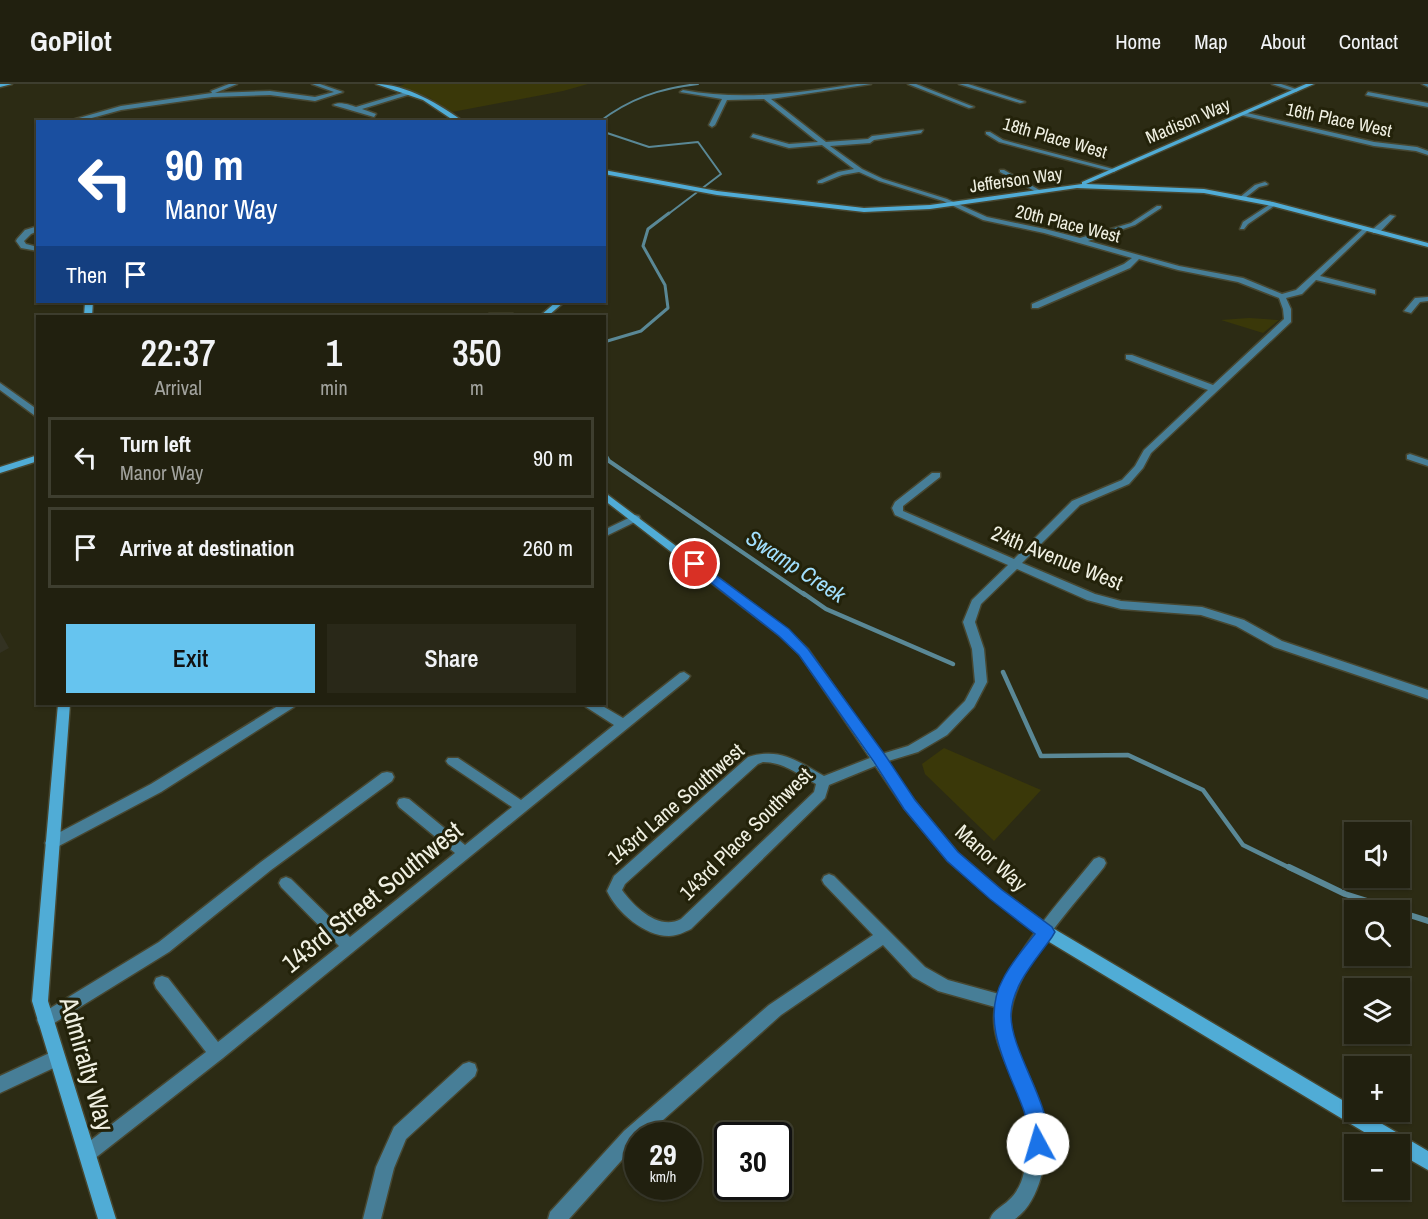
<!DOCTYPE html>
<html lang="en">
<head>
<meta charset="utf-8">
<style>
  :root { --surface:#21200f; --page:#292818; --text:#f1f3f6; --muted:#a2a39e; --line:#3e3e2f; --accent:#66c4ef }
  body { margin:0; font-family:"Archivo Narrow",sans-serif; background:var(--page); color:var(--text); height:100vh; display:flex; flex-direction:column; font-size:22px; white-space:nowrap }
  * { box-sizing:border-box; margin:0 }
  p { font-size:20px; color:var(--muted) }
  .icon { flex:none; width:33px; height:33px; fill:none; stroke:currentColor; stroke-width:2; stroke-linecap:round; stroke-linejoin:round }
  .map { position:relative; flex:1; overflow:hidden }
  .panel { position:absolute; left:36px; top:231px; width:570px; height:390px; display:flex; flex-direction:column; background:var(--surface); border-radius:0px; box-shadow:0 2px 4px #0004,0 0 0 2px var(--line) }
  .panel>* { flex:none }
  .top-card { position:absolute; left:36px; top:36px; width:570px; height:183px; border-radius:0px; box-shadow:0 2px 4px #0004,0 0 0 2px var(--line); background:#1a4fa0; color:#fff; overflow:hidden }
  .tools { position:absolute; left:1344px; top:738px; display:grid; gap:12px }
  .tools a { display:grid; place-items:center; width:66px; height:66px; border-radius:0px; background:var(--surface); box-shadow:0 2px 4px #0004,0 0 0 2px var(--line); font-size:30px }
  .speed { position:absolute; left:624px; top:1038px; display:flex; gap:12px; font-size:30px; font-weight:700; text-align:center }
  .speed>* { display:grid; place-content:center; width:78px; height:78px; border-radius:50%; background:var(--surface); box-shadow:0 2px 4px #0004,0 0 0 2px var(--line); line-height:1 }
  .speed small { font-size:15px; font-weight:400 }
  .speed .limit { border:3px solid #111; border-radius:9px; background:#fff; color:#111 }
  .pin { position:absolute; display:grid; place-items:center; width:51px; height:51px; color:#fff; margin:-26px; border:3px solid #fff; border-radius:50%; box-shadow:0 2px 6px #0007 }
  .me { position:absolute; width:66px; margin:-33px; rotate:354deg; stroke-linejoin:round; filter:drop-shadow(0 0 4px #0008) }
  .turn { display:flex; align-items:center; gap:21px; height:126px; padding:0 30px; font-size:27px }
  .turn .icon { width:78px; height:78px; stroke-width:2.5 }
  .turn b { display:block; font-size:42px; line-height:51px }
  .then { display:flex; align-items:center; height:57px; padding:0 30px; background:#0003; gap:12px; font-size:22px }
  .eta { display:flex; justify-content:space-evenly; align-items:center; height:102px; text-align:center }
  .eta b { font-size:36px; font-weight:600; line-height:42px }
  .action { display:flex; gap:12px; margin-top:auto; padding:12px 30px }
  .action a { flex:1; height:69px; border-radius:0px; background:var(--accent); color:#111; font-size:24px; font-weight:600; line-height:69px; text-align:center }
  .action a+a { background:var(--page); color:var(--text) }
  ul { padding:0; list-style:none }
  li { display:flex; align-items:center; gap:18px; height:81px; margin:0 12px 9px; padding:0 18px; border:3px solid var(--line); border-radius:0px }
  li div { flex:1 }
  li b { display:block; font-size:22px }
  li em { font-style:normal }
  header { display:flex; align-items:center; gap:36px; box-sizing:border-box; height:84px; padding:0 30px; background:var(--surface); border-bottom:2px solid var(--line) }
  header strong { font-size:28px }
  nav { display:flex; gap:33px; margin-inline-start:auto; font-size:21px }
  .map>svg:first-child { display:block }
</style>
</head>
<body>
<header>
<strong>GoPilot</strong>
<nav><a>Home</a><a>Map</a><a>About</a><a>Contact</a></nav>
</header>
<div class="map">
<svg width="1428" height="1135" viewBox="0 0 1428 1135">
  <rect width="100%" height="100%" fill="#2c2b14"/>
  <!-- green -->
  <g fill="#3a3809">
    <polygon points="405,0 588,0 563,7 452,28 428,13 397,3"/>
    <polygon points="1249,234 1278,236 1279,236 1263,249 1221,236"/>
    <polygon points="944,664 1041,706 994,757 925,690 922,680"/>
  </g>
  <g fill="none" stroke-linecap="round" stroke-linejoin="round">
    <!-- stream-far4 -->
    <g stroke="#5a8896" stroke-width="2">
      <path d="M 599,38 C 629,15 660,4 698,0"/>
      <polyline points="604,48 649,63 698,58 721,90 667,131"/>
    </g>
    <!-- stream-far3 -->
    <polyline stroke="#5a8896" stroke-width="3" points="604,258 641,247 668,224 665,201 643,162 648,145 669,129"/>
    <!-- stream-far2 -->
    <polyline stroke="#5a8896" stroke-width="4" points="604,369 609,377 805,511"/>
    <!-- stream-far1 -->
    <g stroke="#5a8896" stroke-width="4.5">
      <polyline points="803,509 826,525 953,580"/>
      <polyline points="1003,588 1041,672 1128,671 1203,706 1243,761 1292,785"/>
    </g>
    <!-- stream -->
    <g stroke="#5a8896" stroke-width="6">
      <polyline points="1289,783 1345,810 1396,826"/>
      <polyline points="1400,828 1428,837"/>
    </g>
    <!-- street casing -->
    <g stroke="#474731" stroke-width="3">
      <g id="street">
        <polygon points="229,0 237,0 215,9 270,7 315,13 334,8 312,0 320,0 343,8 315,17 270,11 212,13 121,26 77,38 65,38 121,22 212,9 211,7"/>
        <path d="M 857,0 L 871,0 L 771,15 L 826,58 L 868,55 L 872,52 L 923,46 L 921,49 L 874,56 L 870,59 L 830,62 L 862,85 L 883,95 L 947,115 L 987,133 L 1045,145 L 1080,154 L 1131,139 L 1157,122 L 1161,122 L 1161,124 L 1135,141 L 1088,157 L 1179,182 L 1243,194 L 1282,210 L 1296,206 L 1364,144 L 1368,144 L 1368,146 L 1320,192 L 1375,206 L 1375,210 L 1316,196 L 1302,210 L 1286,214 L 1291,225 L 1291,238 L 1151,369 L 1143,384 L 1129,400 L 1080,421 L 1022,479 L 1095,510 L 1121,517 L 1202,523 L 1244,536 L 1282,557 L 1428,606 L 1428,615 L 1274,563 L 1236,542 L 1201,531 L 1121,525 L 1087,516 L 1017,485 L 981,520 L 975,538 L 984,565 L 987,598 L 974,623 L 947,651 L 918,668 L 885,678 L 829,701 L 825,714 L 691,845 C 685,848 677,852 669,852 C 644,852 617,828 607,807 L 614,792 L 748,673 C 781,663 797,677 824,692 L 875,672 L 908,662 L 937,645 L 965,617 L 975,598 L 972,565 L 963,538 L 972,516 L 1008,481 L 895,431 L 892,424 L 895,418 L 932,389 L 940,389 L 940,393 L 903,422 L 903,427 L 1014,475 L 1072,417 L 1122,396 L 1135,382 L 1144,366 L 1208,306 L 1126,275 L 1126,271 L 1132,271 L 1213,301 L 1284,235 L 1283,225 L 1279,214 L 1238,198 L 1178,186 L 1139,175 L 1130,184 L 1038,224 L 1032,224 L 1032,220 L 1124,180 L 1132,174 L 1044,149 L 983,136 L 943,117 L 879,97 L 859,88 L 842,91 L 822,99 L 818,99 L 818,97 L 838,88 L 854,85 L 822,61 L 789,64 L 751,53 L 753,50 L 789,60 L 818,58 L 764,15 L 727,16 L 715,41 L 712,43 L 709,41 L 722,15 L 680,8 L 683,6 C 742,17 798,9 857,0 ZM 763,678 C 783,678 798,690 816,700 L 814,708 L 681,835 C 659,847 634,823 622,806 L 625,800 L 758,680 Z"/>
        <polygon points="908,0 916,0 974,23 969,24"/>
        <polygon points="959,0 968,0 1025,18 1020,19"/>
        <polygon points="1272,0 1281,0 1299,6 1296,8"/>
        <polygon points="1422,0 1428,0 1428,3"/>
        <path d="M 409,7 L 411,10 L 362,25 L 376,30 L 374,33 L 333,21 C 339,17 350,21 356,23 Z"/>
        <polygon points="1368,8 1428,19 1428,23 1366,11"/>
        <polygon points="1243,28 1374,58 1417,63 1428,67 1428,71 1416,67 1374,62 1241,31"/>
        <polygon points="986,48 990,48 1003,56 1117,86 1114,88 999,58 986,50"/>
        <polygon points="1000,86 1004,86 1043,108 1038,109 1000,88"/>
        <polygon points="1265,98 1268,100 1267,101 1259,103 1245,114 1240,113 1255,101"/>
        <polygon points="1272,119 1277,120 1248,140 1244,145 1240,145 1243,138"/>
        <polygon points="1390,131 1395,132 1379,149 1373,149 1373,145"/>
        <polygon points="38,142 38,147 31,150 24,157 26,160 38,163 38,167 21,164 16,157 17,155 25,146"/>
        <polygon points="1428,213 1428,217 1420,218 1411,229 1404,227 1415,214"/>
        <polygon points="489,230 513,230 517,232 488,232"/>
        <polygon points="0,299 38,326 38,334 0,306"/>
        <polygon points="1410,370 1428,376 1428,382 1407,375 1407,371"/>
        <polygon points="635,431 639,432 640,434 639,436 604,453 604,446"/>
        <polygon points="684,588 690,592 688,595 223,974 94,1075 88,1078 82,1075 79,1069 82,1063 206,968 156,904 154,899 156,894 162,892 168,894 218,958 339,862 281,803 279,799 281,795 286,793 291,795 350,853 455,769 399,723 397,719 399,715 404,714 409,715 465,761 512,723 448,680 446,677 448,674 458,674 521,716 614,641 586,623 584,620 599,620 623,634 680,589"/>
        <polygon points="281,620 296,620 294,623 161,708 57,763 52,765 47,763 45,759 47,755 151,700"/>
        <polygon points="387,688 392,689 394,693 392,697 271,786 169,868 51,941 45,943 39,941 37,936 39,931 159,858 261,778 382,689"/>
        <path d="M 1099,773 L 1104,775 L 1106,779 L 1104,783 C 1074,821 1018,880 1011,927 C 1008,948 1019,970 1027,988 C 1043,1022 1053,1056 1041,1093 C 1036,1110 1029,1125 1015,1135 L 990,1135 C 994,1125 1002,1123 1009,1116 C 1017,1109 1022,1098 1024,1088 C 1031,1065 1030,1038 1022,1015 C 1011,986 989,956 995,923 L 938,907 L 913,893 L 883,861 L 781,931 L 645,1052 L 638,1052 L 638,1058 L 569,1135 L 548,1135 L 550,1128 L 624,1047 L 769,921 L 873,851 L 824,800 L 822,796 L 824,792 L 829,790 L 834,792 L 925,883 L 948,896 L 999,910 C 1021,859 1059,818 1094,775 Z"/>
        <polygon points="56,966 62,968 64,974 62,980 0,1009 0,992"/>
        <polygon points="469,978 475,980 477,986 475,992 406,1055 394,1084 381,1135 363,1135 376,1083 394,1043 463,980"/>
      </g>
    </g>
    <!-- secondary casing -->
    <g stroke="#474731" stroke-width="3">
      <g id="secondary">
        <polygon points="0,0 12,0 0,3"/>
        <path d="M 376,0 C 406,0 441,21 464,38 L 456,38 L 423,16 Z"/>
        <polygon points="1306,0 1314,0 1086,100 1204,105 1273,118 1428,159 1428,163 1272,122 1204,109 1077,104 930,125 864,128 717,111 604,90 604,86 717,107 864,124 930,121 1082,100 1082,98"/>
        <polygon points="85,218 93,218 92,232 84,232"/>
        <polygon points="556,218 564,218 548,232 540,232"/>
        <polygon points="38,371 38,377 0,389 0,383"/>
        <polygon points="604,408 788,546 808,565 914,716 958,769 1001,806 1051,843 1354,1023 1354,1028 1362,1028 1428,1067 1428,1086 1400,1070 1400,1060 1384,1060 1041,853 991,814 948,777 904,724 800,571 780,552 604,416"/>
        <polygon points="58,620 70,620 48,917 116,1135 98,1135 32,917"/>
      </g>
    </g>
    <!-- street -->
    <use href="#street" fill="#477e97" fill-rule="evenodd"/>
    <!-- secondary -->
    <use href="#secondary" fill="#50acd6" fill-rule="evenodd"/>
  </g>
  <!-- shaded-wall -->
  <polygon fill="#333222" points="0,548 9,564 0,569"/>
  <!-- route -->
  <path fill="#1a73e8" stroke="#114b97" stroke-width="1.5" d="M 695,476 L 789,545 L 808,565 L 885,671 L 915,716 L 958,768 L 1002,806 L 1052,843 L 1055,848 L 1052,853 C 1036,876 1012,901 1011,930 C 1010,971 1060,1030 1045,1067 L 1038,1070 L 1031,1067 C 1025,1054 1028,1040 1024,1027 C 1009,985 979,939 1003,895 C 1011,879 1024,864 1035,850 L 990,815 L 947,777 L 904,725 L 874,678 L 799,571 L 779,552 L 691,483 L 689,480 L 691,478 Z"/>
  <g text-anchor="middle" stroke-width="6" stroke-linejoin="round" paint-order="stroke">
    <!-- far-street labels -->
    <g font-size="18" fill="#f0f0e2" stroke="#23220a">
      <text transform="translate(1339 36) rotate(12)" y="6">16th Place West</text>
      <text transform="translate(1188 37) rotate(-23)" y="6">Madison Way</text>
      <text transform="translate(1055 54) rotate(16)" y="6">18th Place West</text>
      <text transform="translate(1016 96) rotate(-8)" y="6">Jefferson Way</text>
      <text transform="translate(1068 140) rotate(14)" y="6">20th Place West</text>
    </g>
    <!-- street labels -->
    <g font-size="21" fill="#f0f0e2" stroke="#23220a">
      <text transform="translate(1057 474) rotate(22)" y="7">24th Avenue West</text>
      <text transform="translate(676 720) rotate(-41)" y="7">143rd Lane Southwest</text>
      <text transform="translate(746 750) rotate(-45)" y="7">143rd Place Southwest</text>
      <text transform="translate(991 774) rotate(42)" y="7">Manor Way</text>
    </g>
    <!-- water labels -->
    <g font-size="22" font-style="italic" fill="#a2e0ff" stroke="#23220a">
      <text transform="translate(796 482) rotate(33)" y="8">Swamp Creek</text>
    </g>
    <!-- near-street labels -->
    <g font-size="26" fill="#f0f0e2" stroke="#23220a">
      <text transform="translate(372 813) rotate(-39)" y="9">143rd Street Southwest</text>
      <text transform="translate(87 980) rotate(74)" y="9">Admiralty Way</text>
    </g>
  </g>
</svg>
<div class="tools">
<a><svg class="icon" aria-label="sound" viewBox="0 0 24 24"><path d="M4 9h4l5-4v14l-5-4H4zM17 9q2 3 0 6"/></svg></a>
<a><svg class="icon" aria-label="search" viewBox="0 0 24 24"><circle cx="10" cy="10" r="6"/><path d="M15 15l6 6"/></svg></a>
<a><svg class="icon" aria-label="layers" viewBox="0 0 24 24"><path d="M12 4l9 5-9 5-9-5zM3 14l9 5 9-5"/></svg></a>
<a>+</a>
<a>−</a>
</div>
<div class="speed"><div>29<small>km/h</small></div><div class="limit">30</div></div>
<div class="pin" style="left:695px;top:480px;background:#d93025"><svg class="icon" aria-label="arrive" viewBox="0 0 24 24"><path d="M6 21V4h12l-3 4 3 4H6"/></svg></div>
<svg class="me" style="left:1038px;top:1060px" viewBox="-20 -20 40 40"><circle r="19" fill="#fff"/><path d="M0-13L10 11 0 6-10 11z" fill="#1a73e8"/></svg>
<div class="top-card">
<div class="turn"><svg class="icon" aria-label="left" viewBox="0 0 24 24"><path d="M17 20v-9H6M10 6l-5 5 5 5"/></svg><div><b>90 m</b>Manor Way</div></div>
<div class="then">Then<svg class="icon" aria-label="arrive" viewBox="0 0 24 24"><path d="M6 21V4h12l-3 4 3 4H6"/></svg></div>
</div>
<section class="panel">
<div class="eta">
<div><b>22:37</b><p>Arrival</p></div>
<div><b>1</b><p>min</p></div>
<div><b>350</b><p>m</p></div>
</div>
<ul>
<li><svg class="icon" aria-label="left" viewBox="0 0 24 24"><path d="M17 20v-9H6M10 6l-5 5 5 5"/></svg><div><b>Turn left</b><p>Manor Way</p></div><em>90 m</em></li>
<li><svg class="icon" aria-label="arrive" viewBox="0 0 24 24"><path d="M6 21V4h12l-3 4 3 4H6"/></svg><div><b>Arrive at destination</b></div><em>260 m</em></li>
</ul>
<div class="action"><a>Exit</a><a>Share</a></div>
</section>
</div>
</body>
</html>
